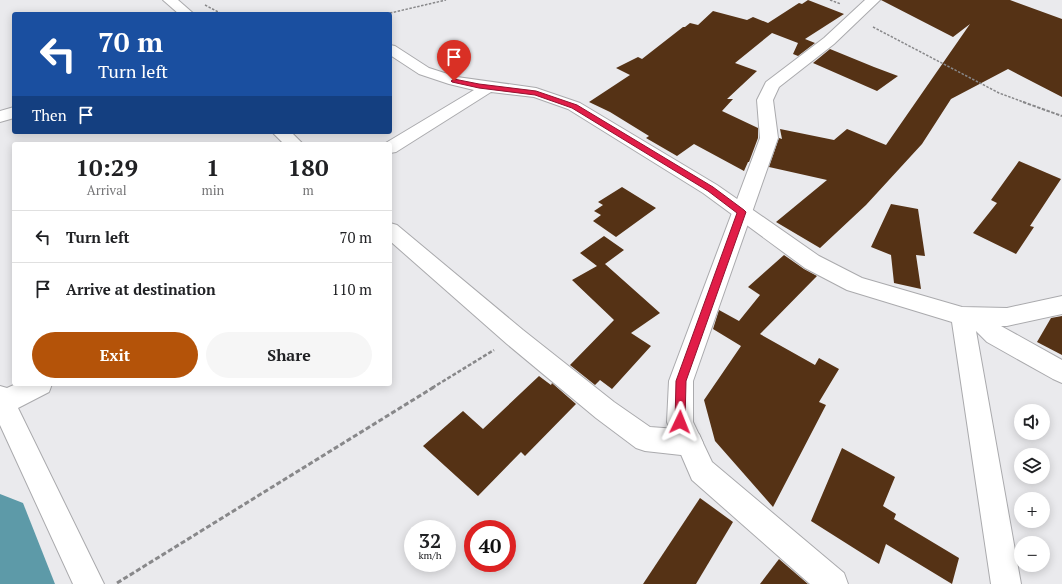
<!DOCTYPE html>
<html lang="en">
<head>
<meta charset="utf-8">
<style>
  :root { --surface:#fff; --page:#f6f6f6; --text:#202124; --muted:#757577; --line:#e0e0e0; --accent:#b45309 }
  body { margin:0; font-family:"PT Serif",serif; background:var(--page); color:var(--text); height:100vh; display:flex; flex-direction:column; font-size:15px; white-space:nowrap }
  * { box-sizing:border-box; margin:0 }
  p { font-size:13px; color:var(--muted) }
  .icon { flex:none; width:22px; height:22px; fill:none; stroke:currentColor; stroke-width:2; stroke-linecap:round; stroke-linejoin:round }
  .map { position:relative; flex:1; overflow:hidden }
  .panel { position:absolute; left:12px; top:142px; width:380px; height:244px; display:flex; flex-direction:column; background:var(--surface); border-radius:4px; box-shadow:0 2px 10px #0003 }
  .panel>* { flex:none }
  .guide { position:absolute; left:12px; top:12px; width:380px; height:122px; border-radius:4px; box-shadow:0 2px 10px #0003; background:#1a4fa0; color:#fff; overflow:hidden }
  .fabs { position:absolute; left:1014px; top:404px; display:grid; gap:8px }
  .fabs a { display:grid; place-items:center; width:36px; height:36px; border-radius:50%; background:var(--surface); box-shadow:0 2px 10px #0003; font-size:20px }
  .speed { position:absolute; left:404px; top:520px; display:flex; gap:8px; font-size:20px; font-weight:700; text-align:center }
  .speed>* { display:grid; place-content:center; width:52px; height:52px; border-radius:50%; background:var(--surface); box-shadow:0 2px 10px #0003; line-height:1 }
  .speed small { font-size:10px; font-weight:400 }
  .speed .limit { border:6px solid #d22; background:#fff; color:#111 }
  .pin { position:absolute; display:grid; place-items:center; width:34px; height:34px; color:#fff; margin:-41px -17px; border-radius:50% 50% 50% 0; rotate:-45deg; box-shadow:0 0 4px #0007 }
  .pin .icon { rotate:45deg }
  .me { position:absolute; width:44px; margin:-22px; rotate:2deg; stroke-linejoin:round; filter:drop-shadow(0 0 3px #0008) }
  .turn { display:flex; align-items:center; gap:14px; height:84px; padding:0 20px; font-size:18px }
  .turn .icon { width:52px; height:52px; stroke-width:2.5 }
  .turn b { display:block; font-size:28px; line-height:34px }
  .then { display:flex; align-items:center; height:38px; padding:0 20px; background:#0003; gap:8px; font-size:15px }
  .eta { display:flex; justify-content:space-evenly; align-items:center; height:68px; text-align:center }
  .eta b { font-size:24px; font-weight:700; line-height:28px }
  .button { display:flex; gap:8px; margin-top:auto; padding:8px 20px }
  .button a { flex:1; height:46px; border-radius:24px; background:var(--accent); color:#fff; font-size:16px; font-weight:700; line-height:46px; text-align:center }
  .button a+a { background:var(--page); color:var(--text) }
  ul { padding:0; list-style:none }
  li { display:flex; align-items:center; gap:12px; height:52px; padding:0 20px; border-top:1px solid var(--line) }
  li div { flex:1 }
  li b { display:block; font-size:15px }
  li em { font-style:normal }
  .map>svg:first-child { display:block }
</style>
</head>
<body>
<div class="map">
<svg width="1062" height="584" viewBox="0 0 1062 584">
  <rect width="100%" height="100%" fill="#eaeaed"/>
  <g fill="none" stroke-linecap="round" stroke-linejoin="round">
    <!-- river -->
    <polygon fill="#5d9aa8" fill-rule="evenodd" points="0,494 23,503 55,584 0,584"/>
  </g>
  <!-- building -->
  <g fill="#553215">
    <polygon points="808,0 844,14 805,39 815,43 798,56 793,54 798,43 772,33 735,63 757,71 727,99 733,99 722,111 758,128 758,138 749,162 748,162 744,171 694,144 677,156 646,138 649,136 610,112 589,102 630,75 616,68 638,57 642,59 683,27 685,27 690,23 698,25 713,11 747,20 753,17 768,23 799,3 802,4"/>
    <polygon points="881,0 1010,0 1062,19 1062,97 1008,69 951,99 922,144 866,205 820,248 776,222 827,180 769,167 779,138 782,139 780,129 834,140 847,129 886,145 970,24 953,37"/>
    <polygon points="830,49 874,67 898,76 877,91 813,63"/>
    <polygon points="1019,161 1061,179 1030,226 1034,227 1016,254 973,233 997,203 991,200"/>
    <polygon points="622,187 656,208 616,237 593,221 601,215 594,211 603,205 598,202"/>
    <polygon points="891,204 918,209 925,256 916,255 921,289 894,283 891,255 871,247"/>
    <polygon points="604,236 624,250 605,264 660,313 631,333 651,346 612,389 600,380 595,385 570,365 614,320 572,280 597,266 580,253"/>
    <polygon points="784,255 804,269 817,276 760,334 815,365 819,358 839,369 819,402 826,405 773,507 715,441 704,400 741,346 713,329 719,310 739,321 760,295 748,287"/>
    <polygon points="1062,316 1062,355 1037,342 1051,318"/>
    <polygon points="539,376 551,385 552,383 576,404 525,456 521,452 478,496 423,446 463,411 483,429"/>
    <polygon points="842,448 895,477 883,506 896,514 894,519 959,558 952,584 886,544 879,564 811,521"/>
    <polygon points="700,498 733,522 696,584 643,584"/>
    <polygon points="779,559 808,584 760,584"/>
  </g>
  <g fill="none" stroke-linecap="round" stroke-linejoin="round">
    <!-- street casing -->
    <g stroke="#aaaaad" stroke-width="2">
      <g id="street">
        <polygon points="163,0 178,0 194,14 179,14"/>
        <polygon points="390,45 395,46 429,68 457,77 536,88 580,103 717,185 819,256 862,278 962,307 1007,308 1062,296 1062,314 1007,326 1001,326 1062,360 1062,383 1053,379 987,342 976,331 1021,584 991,584 952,322 847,290 805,268 703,193 568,109 534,97 491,92 396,152 390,153 390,144 384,144 474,90 449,84 419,74 390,55"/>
        <polygon points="14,107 14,118 0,122 0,111"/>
        <polygon points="272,132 291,132 303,144 284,144"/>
        <polygon points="390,223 397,225 523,330 614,402 650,427 690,430 699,434 703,443 699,452 690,456 645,451 636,448 596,418 507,344 390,241"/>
        <polygon points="16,384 52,384 49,392 18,408 104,584 73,584 0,425 0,386 7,388"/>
      </g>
    </g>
    <!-- secondary casing -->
    <g stroke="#aaaaad" stroke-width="2">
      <polygon id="secondary" points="865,0 880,0 834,44 779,87 773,100 778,138 693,381 693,422 712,462 844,573 848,584 810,584 692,480 667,422 669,381 760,138 757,100 766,82 824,38"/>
    </g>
    <!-- path-far3 -->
    <g stroke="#88888a" stroke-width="1.5" stroke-dasharray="2.5 1.5" stroke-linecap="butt">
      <polyline points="830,0 841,4"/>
      <polyline points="205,5 222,14"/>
      <polyline points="386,14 446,0"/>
      <polyline points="873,27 999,93 1026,103"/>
    </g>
    <!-- path-far2 -->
    <polyline stroke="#88888a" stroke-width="2" stroke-dasharray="3.5 1.5" stroke-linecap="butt" points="1023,102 1062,116"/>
    <!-- path-far1 -->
    <polyline stroke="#88888a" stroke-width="2.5" stroke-dasharray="4 2" stroke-linecap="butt" points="432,388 494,350"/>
    <!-- path -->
    <polyline stroke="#88888a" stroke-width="3" stroke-dasharray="5 2.5" stroke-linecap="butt" points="117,583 434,387"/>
    <!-- street -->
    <use href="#street" fill="#fff" fill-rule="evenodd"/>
    <!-- secondary -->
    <use href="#secondary" fill="#fff" fill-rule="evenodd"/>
  </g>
  <!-- route -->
  <polygon fill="#e11d48" stroke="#92132f" points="454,79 479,84 536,91 577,105 713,187 744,210 746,212 686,381 685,422 684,425 680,427 676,425 675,422 676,381 737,213 708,191 572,108 535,95 479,88 452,82 451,81"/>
</svg>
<div class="fabs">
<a><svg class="icon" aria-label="sound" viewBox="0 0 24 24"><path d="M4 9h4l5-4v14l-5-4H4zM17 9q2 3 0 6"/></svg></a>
<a><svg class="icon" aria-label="layers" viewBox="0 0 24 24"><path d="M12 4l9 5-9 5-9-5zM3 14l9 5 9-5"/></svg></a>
<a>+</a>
<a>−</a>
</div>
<div class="speed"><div>32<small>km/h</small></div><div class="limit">40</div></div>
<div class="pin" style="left:454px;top:81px;background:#d93025"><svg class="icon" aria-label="arrive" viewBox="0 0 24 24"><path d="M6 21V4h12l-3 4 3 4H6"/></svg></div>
<svg class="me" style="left:680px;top:422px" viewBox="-20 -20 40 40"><path d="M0-17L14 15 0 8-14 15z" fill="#e11d48" stroke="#fff" stroke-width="4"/></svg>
<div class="guide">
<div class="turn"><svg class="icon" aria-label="left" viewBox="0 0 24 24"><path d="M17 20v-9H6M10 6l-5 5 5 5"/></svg><div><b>70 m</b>Turn left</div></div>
<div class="then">Then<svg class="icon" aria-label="arrive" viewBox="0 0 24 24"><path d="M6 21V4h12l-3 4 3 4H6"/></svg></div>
</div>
<section class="panel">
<div class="eta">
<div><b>10:29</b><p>Arrival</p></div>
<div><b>1</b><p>min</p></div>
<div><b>180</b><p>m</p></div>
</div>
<ul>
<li><svg class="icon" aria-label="left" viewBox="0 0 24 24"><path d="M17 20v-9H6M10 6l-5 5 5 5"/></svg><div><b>Turn left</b></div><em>70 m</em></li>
<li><svg class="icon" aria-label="arrive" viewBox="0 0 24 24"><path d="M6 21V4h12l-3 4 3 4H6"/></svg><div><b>Arrive at destination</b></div><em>110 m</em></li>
</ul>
<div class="button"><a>Exit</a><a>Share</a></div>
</section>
</div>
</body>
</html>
